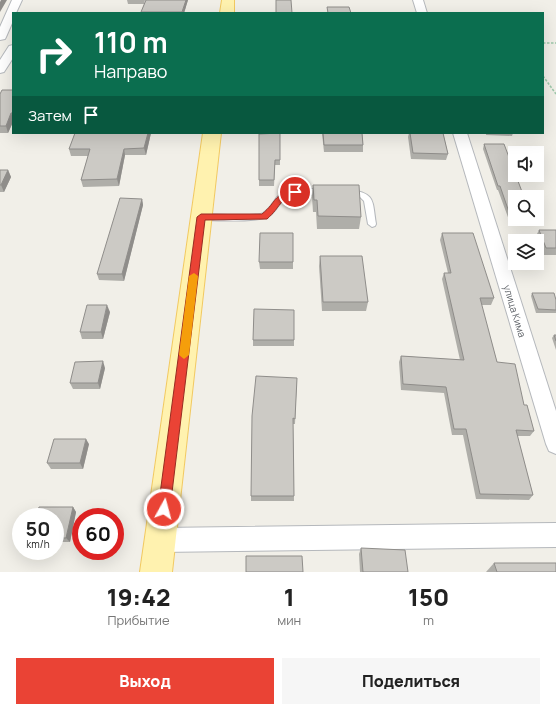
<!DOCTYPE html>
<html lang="ru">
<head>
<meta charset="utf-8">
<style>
  :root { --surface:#fff; --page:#f6f6f6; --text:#222; --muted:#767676; --accent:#ea4335 }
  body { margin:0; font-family:Manrope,sans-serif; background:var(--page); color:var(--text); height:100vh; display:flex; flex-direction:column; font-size:15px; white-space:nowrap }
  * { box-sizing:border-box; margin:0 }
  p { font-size:13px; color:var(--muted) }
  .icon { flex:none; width:22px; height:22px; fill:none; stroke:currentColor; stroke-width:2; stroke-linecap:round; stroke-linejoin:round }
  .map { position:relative; height:572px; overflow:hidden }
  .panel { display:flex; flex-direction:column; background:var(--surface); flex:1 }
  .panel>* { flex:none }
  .top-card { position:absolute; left:12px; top:12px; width:532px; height:122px; border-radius:0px; box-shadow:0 4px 16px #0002; background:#0b6e4f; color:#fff; overflow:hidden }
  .controls { position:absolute; left:508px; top:146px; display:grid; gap:8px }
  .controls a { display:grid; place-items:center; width:36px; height:36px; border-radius:0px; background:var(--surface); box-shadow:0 4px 16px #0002; font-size:20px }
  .speed { position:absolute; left:12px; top:508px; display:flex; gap:8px; font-size:20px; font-weight:700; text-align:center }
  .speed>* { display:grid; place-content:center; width:52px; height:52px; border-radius:50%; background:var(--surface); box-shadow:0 4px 16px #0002; line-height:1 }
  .speed small { font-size:10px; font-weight:400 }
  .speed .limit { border:6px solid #d22; background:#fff; color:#111 }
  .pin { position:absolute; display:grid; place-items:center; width:34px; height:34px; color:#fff; margin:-17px; border:2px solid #fff; border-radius:50%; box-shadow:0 1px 4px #0007 }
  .me { position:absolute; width:44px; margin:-22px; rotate:7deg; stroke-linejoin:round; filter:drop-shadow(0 0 3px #0008) }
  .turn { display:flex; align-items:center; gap:14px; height:84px; padding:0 16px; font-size:18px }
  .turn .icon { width:52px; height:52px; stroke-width:2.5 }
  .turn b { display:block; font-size:28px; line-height:34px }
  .then { display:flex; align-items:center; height:38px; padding:0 16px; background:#0003; gap:8px; font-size:15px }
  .eta { display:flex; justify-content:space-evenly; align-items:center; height:68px; text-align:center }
  .eta b { font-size:24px; font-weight:800; line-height:28px }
  .button { display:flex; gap:8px; margin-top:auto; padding:8px 16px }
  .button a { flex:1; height:46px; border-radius:0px; background:var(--accent); color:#fff; font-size:16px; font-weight:800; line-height:46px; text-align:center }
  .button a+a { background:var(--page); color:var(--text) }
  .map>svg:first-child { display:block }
</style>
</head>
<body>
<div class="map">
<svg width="556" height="572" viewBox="0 0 556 572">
  <rect width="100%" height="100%" fill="#f1efe8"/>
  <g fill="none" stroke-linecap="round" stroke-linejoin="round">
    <!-- service casing -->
    <g stroke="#b5b8bc" stroke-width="2">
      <g id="service">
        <path d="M 294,189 L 323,189 L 327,192 C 321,198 300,192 291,195 C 280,198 278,211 269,216 C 259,223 215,220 201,220 L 197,217 L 201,214 C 212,214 256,217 263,213 C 277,204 272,193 294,189 Z"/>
        <path d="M 348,189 C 376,194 372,199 376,224 L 375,226 L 372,227 L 368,224 L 364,201 L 359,196 L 345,194 L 344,192 L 345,190 Z"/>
      </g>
    </g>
    <!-- minor casing -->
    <g stroke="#b5b8bc" stroke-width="2">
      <g id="minor">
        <polygon points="12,0 22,0 16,13 13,13 13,21 6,37 5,39 0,40 0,27"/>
        <polygon points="413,0 423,0 427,13 417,13"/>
        <polygon points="13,45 13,58 4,72 0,73 0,60 9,46"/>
        <polygon points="453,133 467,133 556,411 556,454 549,451 546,444"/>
        <polygon points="556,523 556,547 160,552 152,548 148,540 152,532 160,528"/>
      </g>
    </g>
    <!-- primary casing -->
    <g stroke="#f2c960" stroke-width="2">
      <g id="primary">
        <polygon points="222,0 234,0 234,13 220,13"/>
        <polygon points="203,133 221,133 172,572 140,572"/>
      </g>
    </g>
    <!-- path -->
    <g stroke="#9cc7a9" stroke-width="1.5" stroke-dasharray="2.5 1.5" stroke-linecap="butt">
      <polyline points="543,43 556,43"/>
      <polyline points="543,76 556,94"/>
    </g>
    <!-- service -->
    <use href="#service" fill="#fff" fill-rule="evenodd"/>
    <!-- minor -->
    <use href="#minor" fill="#fff" fill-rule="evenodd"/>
    <!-- primary -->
    <use href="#primary" fill="#fff2af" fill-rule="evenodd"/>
  </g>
  <!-- wall -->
  <g fill="#afaea9">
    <polygon points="127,0 145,0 144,4 128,4"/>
    <polygon points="146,0 188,0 184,13 141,13 141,12"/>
    <polygon points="13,90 13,122 8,133 0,133 0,94"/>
    <polygon points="151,133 146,155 125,155 119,186 83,187 81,180 88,156 71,156 69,149"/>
    <polygon points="280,133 280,165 275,165 274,186 259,186 259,134"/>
    <polygon points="322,133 362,133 363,145 363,152 324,152"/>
    <polygon points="409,133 443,133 448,154 446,160 411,159 408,137"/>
    <polygon points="486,133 513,133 512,136 486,135"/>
    <polygon points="484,144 515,197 515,219 530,219 529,220 509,220 498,190 497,190 483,149"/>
    <polygon points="0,170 8,170 11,177 4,192 0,192"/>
    <polygon points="313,185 361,217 359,229 317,229 316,212 313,212 312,197"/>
    <polygon points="142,199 143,205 124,281 99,280 97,274"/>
    <polygon points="539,230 556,230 556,255 543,255 536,236"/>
    <polygon points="442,233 494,298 491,305 481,305 497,362 524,405 534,431 530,436 517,436 533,495 529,500 476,499 463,435 452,435 444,393 401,390 399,362 401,356 460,360 442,279 444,273 448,273 440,240"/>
    <polygon points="320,256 368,302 366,311 322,311 319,266"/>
    <polygon points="259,262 293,262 293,269 260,269"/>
    <polygon points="532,293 556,300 556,313 536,313 531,296"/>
    <polygon points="110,312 103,339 82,339 80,332"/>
    <polygon points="554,335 556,335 556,350 552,338"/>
    <rect x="253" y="340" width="41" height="6"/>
    <polygon points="105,368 100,389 73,389 70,383"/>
    <polygon points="297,378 295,424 293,424 294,501 251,501 251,496"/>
    <polygon points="89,444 83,469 51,469 47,463"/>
    <polygon points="73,507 76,512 70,542 55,542 55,517"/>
    <polygon points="361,548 408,572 360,572 359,554"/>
    <polygon points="494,563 556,572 486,572"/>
  </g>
  <!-- shaded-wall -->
  <g fill="#8f8d8a">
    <polygon points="1,0 7,0 0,12 0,2"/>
    <polygon points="186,0 188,0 184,13 182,13"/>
    <polygon points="11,113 13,117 13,122 8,133 6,126"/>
    <polygon points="148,133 151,133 146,155 144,148"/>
    <polygon points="124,149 125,155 119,186 117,179"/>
    <polygon points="8,170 11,177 4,192 1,185"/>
    <polygon points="142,199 143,205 124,281 122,274"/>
    <polygon points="107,305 110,312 103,339 101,332"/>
    <polygon points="103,361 105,368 100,389 98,383"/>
    <polygon points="86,439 89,444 83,469 80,463"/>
    <polygon points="73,507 76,512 70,542 66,538"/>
  </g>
  <!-- building -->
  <g fill="#cccac5" stroke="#8f8d8a">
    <polygon points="146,0 186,0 182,12 141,12"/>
    <polygon points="276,0 291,0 292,13 276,13"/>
    <polygon points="327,7 349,7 351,13 328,13"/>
    <polygon points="2,90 13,90 13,113 11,113 6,126 0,126 0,94"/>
    <polygon points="75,133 148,133 144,148 124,149 117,179 81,180 90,149 69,149"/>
    <polygon points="280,133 280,160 275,160 274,180 259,180 259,134"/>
    <polygon points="323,133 362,133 363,145 324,145"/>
    <polygon points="410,133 443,133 448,154 413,153"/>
    <polygon points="484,144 504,144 524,197 515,197 515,215 510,215 500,186 498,186"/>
    <polygon points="0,170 8,170 1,185 0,185"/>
    <polygon points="313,185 359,185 361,217 318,216 317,200 314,200"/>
    <polygon points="120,198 142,199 122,274 97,274"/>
    <polygon points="539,230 556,230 556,248 546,248"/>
    <polygon points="260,233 293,233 293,262 259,262"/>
    <polygon points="442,233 473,233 494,298 480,298 497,362 515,364 524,405 527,405 534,431 516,430 533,495 480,494 466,429 454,429 446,387 403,384 401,356 464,360 444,273 451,273"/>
    <polygon points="320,256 362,256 368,302 323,302"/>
    <polygon points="532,293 554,293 556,300 556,310 538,309"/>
    <polygon points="87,305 107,305 101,332 80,332"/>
    <polygon points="254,309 294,310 294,340 253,340"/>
    <polygon points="554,335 556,335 556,341"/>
    <polygon points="103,361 98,383 70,383 75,362"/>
    <polygon points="256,376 297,378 295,419 293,418 294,496 251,496 252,416"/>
    <polygon points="54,439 86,439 80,463 47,463"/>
    <polygon points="39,507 73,507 66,538 55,538 55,517 36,517"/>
    <polygon points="361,548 405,550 408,572 363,572"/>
    <polygon points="246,556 302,556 303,572 246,572"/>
    <polygon points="494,563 556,563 556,572 497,572"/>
  </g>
  <!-- route -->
  <path fill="#ea4335" stroke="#982c22" d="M 295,189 L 298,190 L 298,194 C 278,199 281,207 267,219 L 205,220 L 170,509 L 169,513 L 164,515 L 160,513 L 158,509 L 197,217 L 201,214 L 262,214 C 278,201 271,196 295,189 Z"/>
  <!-- slow -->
  <polygon fill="#f59e0b" points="194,273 198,276 189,355 184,359 179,355 189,276"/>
  <g text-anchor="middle" stroke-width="3" stroke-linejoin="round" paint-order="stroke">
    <!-- street labels -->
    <g font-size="10" fill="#5f6368" stroke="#fff">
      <text transform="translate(515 311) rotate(73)" y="4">улица Кима</text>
    </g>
  </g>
</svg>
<div class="controls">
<a><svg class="icon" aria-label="sound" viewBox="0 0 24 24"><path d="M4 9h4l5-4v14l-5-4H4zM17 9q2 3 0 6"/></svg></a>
<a><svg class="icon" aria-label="search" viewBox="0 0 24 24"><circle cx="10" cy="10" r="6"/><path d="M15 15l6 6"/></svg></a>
<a><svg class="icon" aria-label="layers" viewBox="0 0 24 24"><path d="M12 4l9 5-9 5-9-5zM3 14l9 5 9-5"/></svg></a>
</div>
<div class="speed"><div>50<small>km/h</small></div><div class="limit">60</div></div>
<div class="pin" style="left:295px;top:192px;background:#d93025"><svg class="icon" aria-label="arrive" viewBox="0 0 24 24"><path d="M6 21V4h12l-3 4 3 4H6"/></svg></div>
<svg class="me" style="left:164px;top:509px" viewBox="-20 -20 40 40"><circle r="17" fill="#ea4335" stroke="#fff" stroke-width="3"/><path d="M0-11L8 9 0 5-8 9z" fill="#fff"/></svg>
<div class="top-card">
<div class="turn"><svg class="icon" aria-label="right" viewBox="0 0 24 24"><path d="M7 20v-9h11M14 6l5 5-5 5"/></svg><div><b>110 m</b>Направо</div></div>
<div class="then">Затем<svg class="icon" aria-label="arrive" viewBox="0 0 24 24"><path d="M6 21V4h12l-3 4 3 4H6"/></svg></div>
</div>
</div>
<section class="panel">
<div class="eta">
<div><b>19:42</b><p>Прибытие</p></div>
<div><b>1</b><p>мин</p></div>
<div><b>150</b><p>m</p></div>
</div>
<div class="button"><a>Выход</a><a>Поделиться</a></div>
</section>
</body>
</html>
